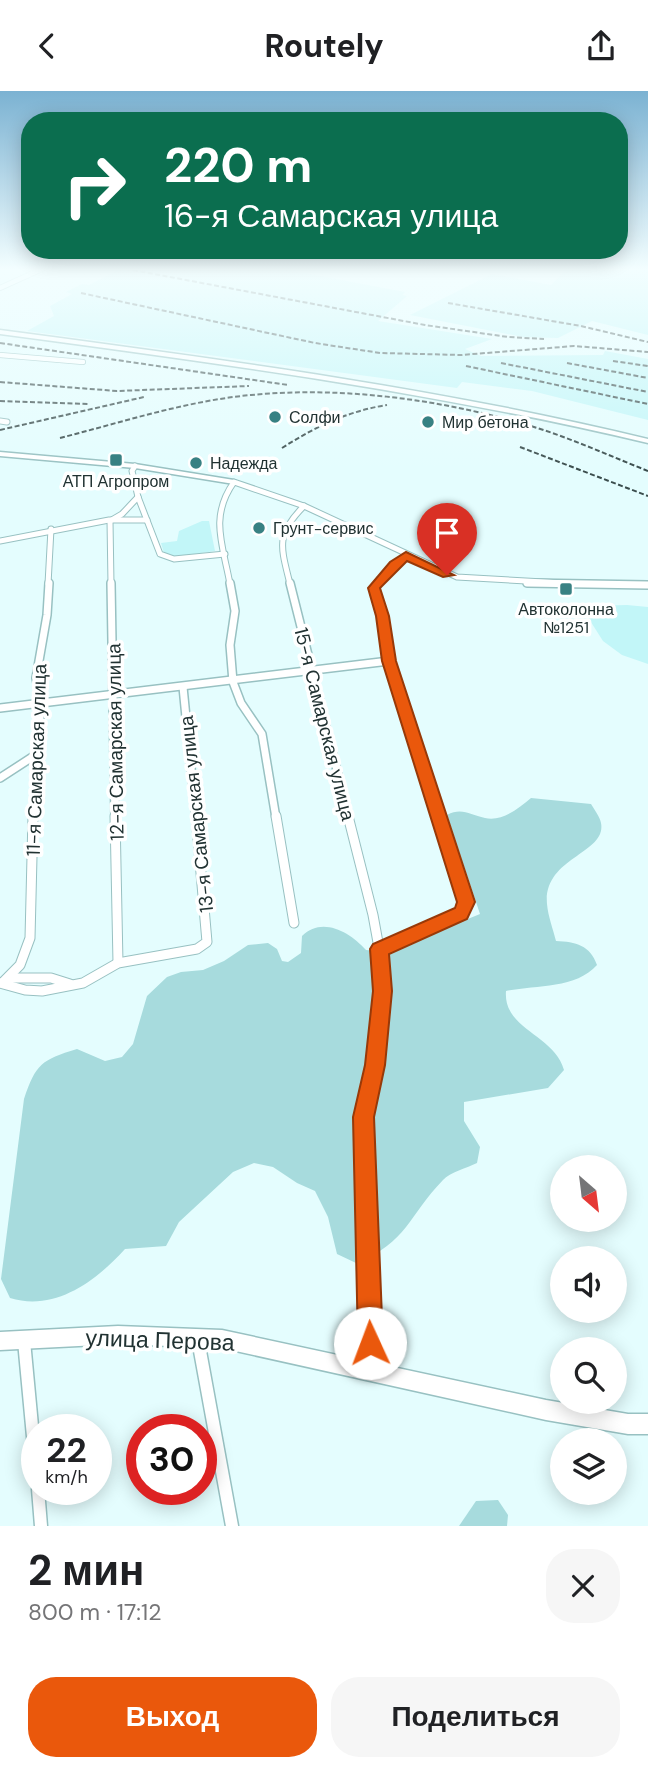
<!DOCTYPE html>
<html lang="ru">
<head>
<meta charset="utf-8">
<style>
  :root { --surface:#fff; --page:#f6f6f6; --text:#202124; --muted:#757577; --accent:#ea580c }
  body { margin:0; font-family:"DM Sans",sans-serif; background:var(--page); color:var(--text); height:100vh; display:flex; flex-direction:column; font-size:26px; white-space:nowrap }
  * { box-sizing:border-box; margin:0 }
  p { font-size:23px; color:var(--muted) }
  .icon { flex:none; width:38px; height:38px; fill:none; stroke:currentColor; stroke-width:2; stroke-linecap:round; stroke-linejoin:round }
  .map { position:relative; height:1435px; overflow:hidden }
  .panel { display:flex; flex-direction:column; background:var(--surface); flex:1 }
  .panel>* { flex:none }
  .hud { position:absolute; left:21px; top:21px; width:607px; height:147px; border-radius:28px; box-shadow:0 4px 18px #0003; background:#0b6e4f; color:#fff; overflow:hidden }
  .needle { width:46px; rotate:152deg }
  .tools { position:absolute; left:550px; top:1064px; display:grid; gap:14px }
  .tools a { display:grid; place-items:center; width:77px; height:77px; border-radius:50%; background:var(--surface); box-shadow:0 4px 18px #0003; font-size:35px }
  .speed { position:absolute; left:21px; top:1323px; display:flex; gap:14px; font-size:35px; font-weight:700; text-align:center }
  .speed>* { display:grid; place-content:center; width:91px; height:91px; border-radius:50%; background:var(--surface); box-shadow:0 4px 18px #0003; line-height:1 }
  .speed small { font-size:18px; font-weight:400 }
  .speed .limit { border:10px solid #d22; background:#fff; color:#111 }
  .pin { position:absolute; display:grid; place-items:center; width:60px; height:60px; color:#fff; margin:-72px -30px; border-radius:50% 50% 50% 0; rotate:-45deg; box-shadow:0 0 7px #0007 }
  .pin .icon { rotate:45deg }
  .me { position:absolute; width:77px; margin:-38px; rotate:358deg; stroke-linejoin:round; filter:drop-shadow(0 0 5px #0008) }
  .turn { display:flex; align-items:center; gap:24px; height:147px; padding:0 28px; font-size:32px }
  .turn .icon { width:91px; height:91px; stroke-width:2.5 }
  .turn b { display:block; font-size:49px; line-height:60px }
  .round { display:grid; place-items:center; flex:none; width:74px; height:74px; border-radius:28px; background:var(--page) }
  .overview { display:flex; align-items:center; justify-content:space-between; height:119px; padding:0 28px }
  h1 { font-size:42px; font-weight:700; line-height:52px }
  .button { display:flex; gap:14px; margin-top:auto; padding:14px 28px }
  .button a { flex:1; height:80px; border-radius:28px; background:var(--accent); color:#fff; font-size:28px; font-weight:700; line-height:80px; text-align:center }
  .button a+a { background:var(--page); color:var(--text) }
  header { display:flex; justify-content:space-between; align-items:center; height:91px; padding:0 28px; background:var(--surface); font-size:32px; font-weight:700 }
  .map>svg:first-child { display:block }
</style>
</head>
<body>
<header><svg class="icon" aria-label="back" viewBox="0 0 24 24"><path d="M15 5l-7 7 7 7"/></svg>Routely<svg class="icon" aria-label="share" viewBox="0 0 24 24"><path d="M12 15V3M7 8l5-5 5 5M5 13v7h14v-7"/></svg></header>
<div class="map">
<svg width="648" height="1435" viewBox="0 0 648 1435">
  <rect width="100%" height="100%" fill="#e4fdfe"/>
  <!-- built -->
  <g fill="#c2f6f8">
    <polygon points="120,178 283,178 405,201 402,204 407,205 378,230 492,248 465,258 481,265 603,264 605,260 648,268 648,329 532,300 462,291 457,297 27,240 54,225 50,215 72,203 66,201 82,193 89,194"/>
    <polygon points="567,178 648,178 648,244 592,230 558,247 523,246 410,224 492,183 551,194"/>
    <polygon points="202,430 209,430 215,460 174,466 164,462 161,452 177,450 179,440"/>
    <polygon points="627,514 648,516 648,573 622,564 603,550 589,528 586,515"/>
  </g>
  <!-- green -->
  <g fill="#a7dbdd">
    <path d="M 531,707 L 591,713 C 594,718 600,726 601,732 C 607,763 543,766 547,813 C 548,825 553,838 556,850 C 576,851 590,854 597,874 C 576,898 535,894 506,900 C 503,939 554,943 564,979 L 548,997 L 464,1011 L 464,1030 L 480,1056 L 477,1072 C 467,1077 450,1081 443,1089 C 408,1125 408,1151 356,1172 L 337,1163 L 328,1126 L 315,1100 L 297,1092 L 273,1076 L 254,1072 L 233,1081 L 179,1131 L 166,1155 L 125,1158 C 96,1190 55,1221 10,1207 L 1,1188 L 24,1008 C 36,973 41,969 77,958 L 105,970 L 122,966 L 133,953 L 147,905 L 167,886 L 181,881 L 203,879 L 224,870 L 248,854 L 268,852 L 277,858 L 282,870 L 288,871 L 301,862 L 302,845 C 322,825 350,841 366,859 L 387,861 L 480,823 L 447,724 C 462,716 470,724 485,727 C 502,731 519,717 531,707 Z"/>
    <polygon points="498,1409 508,1424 507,1435 459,1435 476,1410"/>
  </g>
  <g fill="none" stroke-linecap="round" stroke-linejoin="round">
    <!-- street-far4 casing -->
    <g stroke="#98c1c2" stroke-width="6">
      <g id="street-far4">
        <polyline points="0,197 42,178"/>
        <polyline points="0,264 83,271"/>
      </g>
    </g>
    <!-- street-far3 casing -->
    <g stroke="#98c1c2" stroke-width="7">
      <g id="street-far3">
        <polyline points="0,330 7,331"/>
        <polyline points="135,375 132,380 138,406 160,463 174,468 225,463"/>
        <polyline points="0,450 109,429 147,429"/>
        <polyline points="48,493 51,438"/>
        <polyline points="111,493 110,430 122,423 138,406"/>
        <path d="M 230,493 C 223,454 209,426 234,391 L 304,415 L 457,486 L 580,493"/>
        <path d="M 290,493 C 281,456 275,444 304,415"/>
        <polyline points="377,493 406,465"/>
      </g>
    </g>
    <!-- street-far2 casing -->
    <g stroke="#98c1c2" stroke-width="10">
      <g id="street-far2">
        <polyline points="111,492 115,727"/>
        <polyline points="230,492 235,520 230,554 233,591 241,612 262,643 276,727"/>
        <polyline points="290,492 349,727"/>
        <polyline points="378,492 374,501 383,525 389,570 439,727"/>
        <polyline points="527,492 648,494"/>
        <polyline points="183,596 196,727"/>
        <polyline points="0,617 389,570"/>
        <polyline points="0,687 37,663"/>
        <polyline points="33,727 41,612 36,587 47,524 49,492"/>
      </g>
    </g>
    <!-- street-far1 casing -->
    <g stroke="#98c1c2" stroke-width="11">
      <g id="street-far1">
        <polyline points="115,725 118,872"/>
        <polyline points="276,725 294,832"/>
        <polyline points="348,725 373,824 383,879 375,974 363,1034"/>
        <polyline points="380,858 461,823 466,812 438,725"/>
        <polyline points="10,887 51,887 70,893"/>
        <polyline points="3,891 20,874 30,847 33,725"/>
        <polyline points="0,892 25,899 42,900 83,892 118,872 197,858 207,851 196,725"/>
      </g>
    </g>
    <!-- street casing -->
    <g stroke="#98c1c2" stroke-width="15">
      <g id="street">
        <polyline points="363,1032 371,1278"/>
        <polyline points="198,1249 232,1435"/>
        <polyline points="24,1250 37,1388"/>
        <polyline points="38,1398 41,1435"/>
      </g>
    </g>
    <!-- secondary casing -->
    <g stroke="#98c1c2" stroke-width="3">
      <g id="secondary">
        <path d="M 0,239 C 218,268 434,296 648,348 L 648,352 C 434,301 218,272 0,243 Z"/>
        <polygon points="0,361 135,373 234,389 238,391 234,393 135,377 0,365"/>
        <polygon points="118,1235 222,1239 546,1309 628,1323 648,1323 648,1343 628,1343 546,1329 222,1257 118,1253 0,1259 0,1241"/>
      </g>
    </g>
    <!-- street-far4 -->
    <use href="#street-far4" stroke="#fff" stroke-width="4.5"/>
    <!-- street-far3 -->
    <use href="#street-far3" stroke="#fff" stroke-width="5"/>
    <!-- street-far2 -->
    <use href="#street-far2" stroke="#fff" stroke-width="7"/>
    <!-- street-far1 -->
    <use href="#street-far1" stroke="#fff" stroke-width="9"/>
    <!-- street -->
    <use href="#street" stroke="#fff" stroke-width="12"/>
    <!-- secondary -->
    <use href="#secondary" fill="#fff" fill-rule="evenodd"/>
    <!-- rail -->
    <g stroke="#3b4d4d" stroke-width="2" stroke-dasharray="5 2.5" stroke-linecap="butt">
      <polyline points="133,179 425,234 508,246 544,248"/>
      <polyline points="81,202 315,252 380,262 461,264 574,255 648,261"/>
      <polyline points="448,212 581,235 648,251"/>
      <polyline points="0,252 288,294"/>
      <polyline points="613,270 648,275"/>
      <polyline points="501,272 648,301"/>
      <polyline points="567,272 648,287"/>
      <polyline points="466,275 648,313"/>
      <polyline points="0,291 117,300 249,295"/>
      <polyline points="0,310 88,313"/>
      <polyline points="0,339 144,306"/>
      <path d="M 60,347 C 123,331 186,310 251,304 C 345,295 445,309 534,336 C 573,348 610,365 648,380"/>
      <polyline points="520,356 648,405"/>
      <path d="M 282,357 C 315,336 348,320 387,314"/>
    </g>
  </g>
  <!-- sky -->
  <linearGradient id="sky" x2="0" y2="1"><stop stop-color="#7bb2d2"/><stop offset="0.47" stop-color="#f3feff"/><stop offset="1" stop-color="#f3feff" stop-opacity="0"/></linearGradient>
  <rect width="648" height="379" fill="url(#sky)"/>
  <!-- route -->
  <polygon fill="#ea580c" stroke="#983908" stroke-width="2" points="406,461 454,484 443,486 407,470 380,497 389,525 396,570 475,811 467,828 389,863 392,900 385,974 374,1026 383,1252 379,1260 370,1264 362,1260 358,1252 353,1026 365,974 373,900 370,858 373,853 455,817 457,811 382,570 376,525 368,497 390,471"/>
  <!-- markers -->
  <g fill="#388183" stroke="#fff" stroke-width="2.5">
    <circle cx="275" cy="326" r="7"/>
    <circle cx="428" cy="331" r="7"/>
    <rect x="109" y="362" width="14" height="14" rx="3.5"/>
    <circle cx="196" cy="372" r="7"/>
    <circle cx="259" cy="437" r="7"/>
    <rect x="559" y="491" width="14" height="14" rx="3.5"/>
  </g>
  <g text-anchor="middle" stroke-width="7" stroke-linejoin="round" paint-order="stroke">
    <!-- far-poi labels -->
    <g font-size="16" fill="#213232" stroke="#fff" text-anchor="start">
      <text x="289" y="332">Солфи</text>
      <text x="442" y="337">Мир бетона</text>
      <text x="210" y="378">Надежда</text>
      <text x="116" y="396" text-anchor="middle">АТП Агропром</text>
      <text x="273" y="443">Грунт-сервис</text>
      <text x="566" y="524" text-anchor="middle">Автоколонна<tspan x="566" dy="18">№1251</tspan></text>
    </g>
    <!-- street labels -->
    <g font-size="19" fill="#213232" stroke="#fff">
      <text transform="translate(325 633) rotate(76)" y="7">15-я Самарская улица</text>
      <text transform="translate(115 651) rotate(-91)" y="7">12-я Самарская улица</text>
      <text transform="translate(36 669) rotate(-88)" y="7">11-я Самарская улица</text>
      <text transform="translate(196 723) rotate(-96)" y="7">13-я Самарская улица</text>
    </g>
    <!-- near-street labels -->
    <g font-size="23" fill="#213232" stroke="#fff">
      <text transform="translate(160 1249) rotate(2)" y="8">улица Перова</text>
    </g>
  </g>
</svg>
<div class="tools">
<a><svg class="needle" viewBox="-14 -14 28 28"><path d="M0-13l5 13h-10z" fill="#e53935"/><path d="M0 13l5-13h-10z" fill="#757577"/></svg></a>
<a><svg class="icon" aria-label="sound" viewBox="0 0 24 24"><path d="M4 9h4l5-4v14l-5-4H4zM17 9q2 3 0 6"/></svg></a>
<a><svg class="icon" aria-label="search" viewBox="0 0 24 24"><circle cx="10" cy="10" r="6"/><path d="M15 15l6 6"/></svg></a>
<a><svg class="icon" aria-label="layers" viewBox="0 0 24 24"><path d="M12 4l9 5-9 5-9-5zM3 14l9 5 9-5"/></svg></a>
</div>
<div class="speed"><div>22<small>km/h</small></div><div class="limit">30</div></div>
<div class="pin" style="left:447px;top:484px;background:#d93025"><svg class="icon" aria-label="arrive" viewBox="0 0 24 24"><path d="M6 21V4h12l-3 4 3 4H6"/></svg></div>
<svg class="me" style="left:370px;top:1252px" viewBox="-20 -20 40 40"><circle r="19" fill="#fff"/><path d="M0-13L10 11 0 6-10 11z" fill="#ea580c"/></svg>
<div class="hud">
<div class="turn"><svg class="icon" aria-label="right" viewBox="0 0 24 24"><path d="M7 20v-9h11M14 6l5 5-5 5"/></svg><div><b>220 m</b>16-я Самарская улица</div></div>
</div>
</div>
<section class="panel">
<div class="overview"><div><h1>2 мин</h1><p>800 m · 17:12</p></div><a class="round"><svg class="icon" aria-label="close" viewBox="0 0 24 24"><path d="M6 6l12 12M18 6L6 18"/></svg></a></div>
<div class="button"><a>Выход</a><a>Поделиться</a></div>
</section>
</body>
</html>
